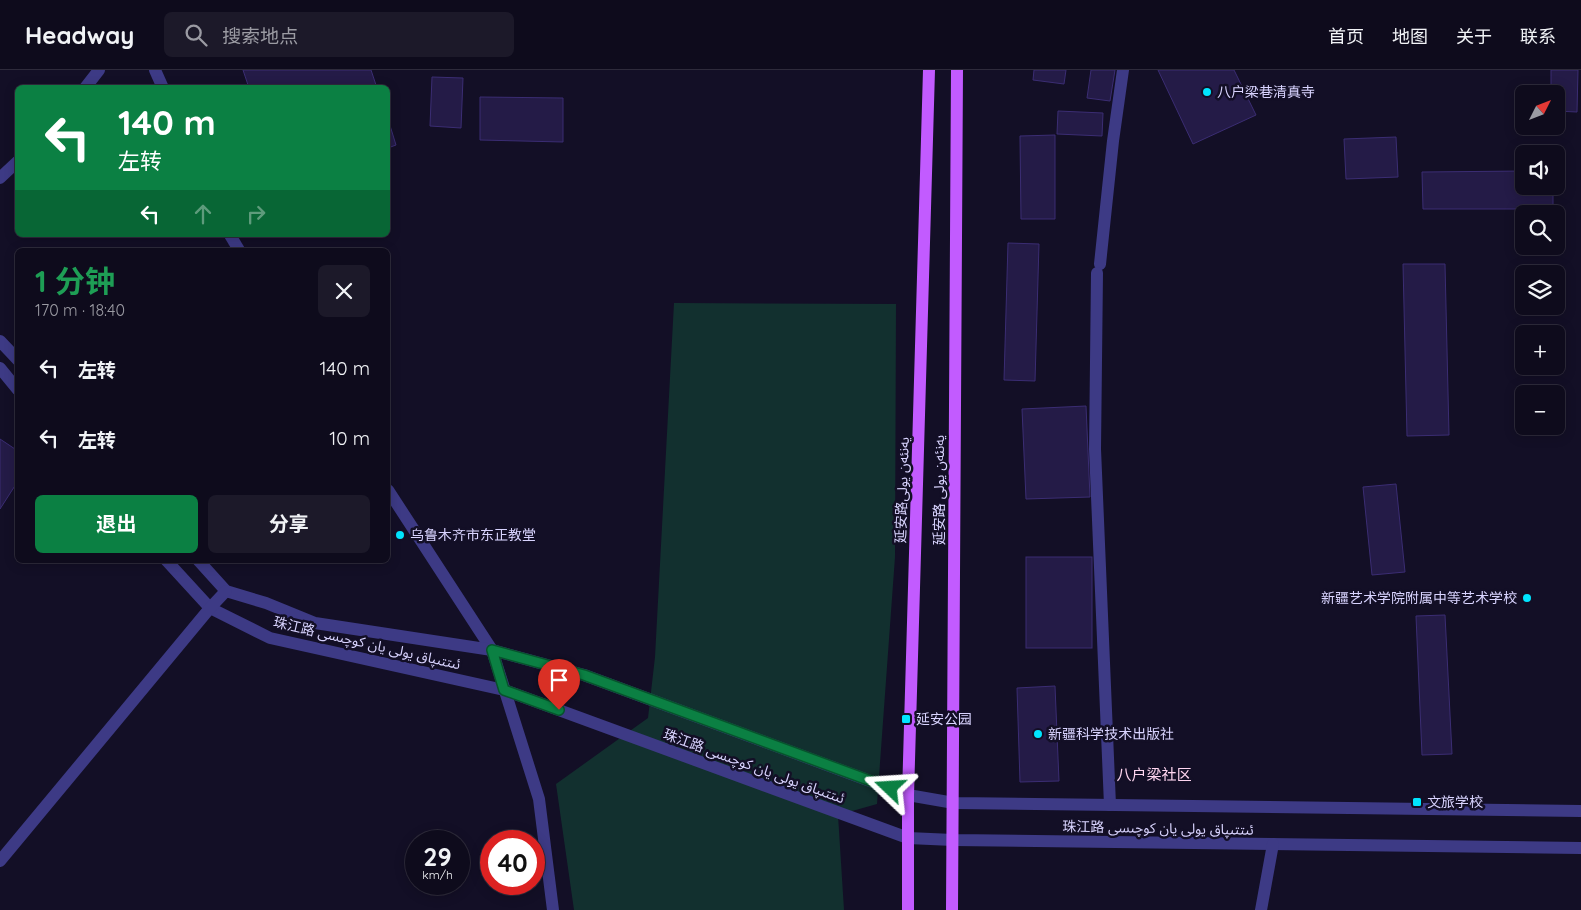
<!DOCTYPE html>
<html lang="zh">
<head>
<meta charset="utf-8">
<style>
  :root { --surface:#0e0b1c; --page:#1c1929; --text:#f1f3f6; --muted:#9b9ba3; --line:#2e2b3b; --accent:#0b8043 }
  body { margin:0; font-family:Quicksand,"Noto Sans Arabic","Noto Sans SC",sans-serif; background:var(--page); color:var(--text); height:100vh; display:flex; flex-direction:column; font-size:19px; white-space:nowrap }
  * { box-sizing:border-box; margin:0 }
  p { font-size:16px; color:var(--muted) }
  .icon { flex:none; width:28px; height:28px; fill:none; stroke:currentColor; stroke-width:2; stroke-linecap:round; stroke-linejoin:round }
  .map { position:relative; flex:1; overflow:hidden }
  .details { position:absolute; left:15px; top:178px; width:375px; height:315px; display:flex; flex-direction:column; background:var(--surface); border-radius:8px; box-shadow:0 2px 12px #0003,0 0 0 1px var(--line) }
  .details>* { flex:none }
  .top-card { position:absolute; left:15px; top:15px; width:375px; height:152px; border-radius:8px; box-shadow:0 2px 12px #0003,0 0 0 1px var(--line); background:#0b8043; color:#fff; overflow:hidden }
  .needle { width:32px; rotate:48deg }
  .fabs { position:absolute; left:1515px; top:15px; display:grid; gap:10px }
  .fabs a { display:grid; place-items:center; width:50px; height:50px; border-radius:8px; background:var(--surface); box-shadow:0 2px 12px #0003,0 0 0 1px var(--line); font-size:25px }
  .speed { position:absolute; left:405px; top:760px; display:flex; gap:10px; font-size:25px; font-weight:700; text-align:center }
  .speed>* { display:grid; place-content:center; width:65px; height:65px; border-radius:50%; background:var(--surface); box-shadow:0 2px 12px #0003,0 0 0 1px var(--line); line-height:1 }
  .speed small { font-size:12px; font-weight:400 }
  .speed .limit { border:8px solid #d22; background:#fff; color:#111 }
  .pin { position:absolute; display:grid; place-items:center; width:42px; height:42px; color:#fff; margin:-51px -21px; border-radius:50% 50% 50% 0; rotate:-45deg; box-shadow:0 0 5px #0007 }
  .pin .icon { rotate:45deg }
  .me { position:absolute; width:55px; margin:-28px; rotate:290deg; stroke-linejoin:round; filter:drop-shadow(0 0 4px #0008) }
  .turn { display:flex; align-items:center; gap:18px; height:105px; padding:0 20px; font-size:22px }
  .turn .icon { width:65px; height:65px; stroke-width:2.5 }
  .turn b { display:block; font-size:35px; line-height:42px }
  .lanes { display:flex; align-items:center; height:48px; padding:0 20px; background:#0003; justify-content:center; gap:25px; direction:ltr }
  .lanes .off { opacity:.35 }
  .round { display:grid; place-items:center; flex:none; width:52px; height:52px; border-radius:8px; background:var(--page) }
  .summary { display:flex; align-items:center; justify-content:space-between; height:85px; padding:0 20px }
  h1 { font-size:30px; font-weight:700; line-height:38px; color:#1e9e55 }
  .primary-button { display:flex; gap:10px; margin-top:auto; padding:10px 20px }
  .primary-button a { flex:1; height:58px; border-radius:8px; background:var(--accent); color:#fff; font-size:20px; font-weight:700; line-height:58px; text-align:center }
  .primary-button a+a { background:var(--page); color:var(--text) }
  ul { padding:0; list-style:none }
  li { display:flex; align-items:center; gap:15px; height:70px; padding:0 20px }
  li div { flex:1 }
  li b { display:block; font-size:19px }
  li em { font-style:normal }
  header { display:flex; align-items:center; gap:30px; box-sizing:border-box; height:70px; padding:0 25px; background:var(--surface); border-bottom:1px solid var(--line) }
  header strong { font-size:24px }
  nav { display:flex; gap:28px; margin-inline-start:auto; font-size:18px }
  .search { width:350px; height:45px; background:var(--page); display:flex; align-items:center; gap:12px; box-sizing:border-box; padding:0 18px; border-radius:8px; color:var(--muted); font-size:19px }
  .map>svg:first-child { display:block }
</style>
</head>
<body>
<header>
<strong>Headway</strong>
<div class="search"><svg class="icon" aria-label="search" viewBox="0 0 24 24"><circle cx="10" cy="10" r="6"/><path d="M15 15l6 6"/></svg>搜索地点</div>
<nav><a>首页</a><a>地图</a><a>关于</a><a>联系</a></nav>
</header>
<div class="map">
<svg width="1581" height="840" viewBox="0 0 1581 840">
  <rect width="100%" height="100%" fill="#130f26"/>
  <!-- green -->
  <polygon fill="#12302f" points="674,233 896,234 895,487 877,734 838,745 844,840 574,840 556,714 648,648 655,587"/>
  <!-- building -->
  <g fill="#241b47" stroke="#3b2d73">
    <polygon points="243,0 371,0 377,18 249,18"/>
    <polygon points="1034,0 1066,0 1064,14 1033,10"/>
    <polygon points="1091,0 1115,0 1110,31 1087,28"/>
    <polygon points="1158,0 1234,0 1256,45 1193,74"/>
    <polygon points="1551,0 1578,0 1577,42 1556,41 1556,24 1551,24"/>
    <polygon points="432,7 463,8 461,58 430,56"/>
    <polygon points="480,27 563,28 563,72 480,70"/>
    <polygon points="1058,41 1103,43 1102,66 1057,64"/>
    <polygon points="388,49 396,75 388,78"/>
    <polygon points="1055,65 1055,149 1021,149 1020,66"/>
    <polygon points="1396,67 1398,107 1346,109 1344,69"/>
    <polygon points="1524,101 1524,116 1553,116 1553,139 1423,139 1422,102"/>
    <polygon points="1008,173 1039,174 1035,311 1004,310"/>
    <polygon points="1403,194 1445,194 1449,365 1407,366"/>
    <polygon points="1086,336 1090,427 1026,429 1022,339"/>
    <polygon points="0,369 18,381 18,411 0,439"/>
    <polygon points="1396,414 1405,502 1372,505 1363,417"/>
    <rect x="1026" y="487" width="66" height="91"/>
    <polygon points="1445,545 1452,684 1422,685 1416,546"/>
    <polygon points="1055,616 1059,711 1020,712 1017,618"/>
  </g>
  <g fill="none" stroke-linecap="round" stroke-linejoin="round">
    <!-- minor -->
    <g stroke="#3d3a85" stroke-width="12">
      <polyline points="155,0 163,18"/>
      <polyline points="85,18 99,0"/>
      <polyline points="0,108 18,91"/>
      <polyline points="230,165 239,180"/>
      <polyline points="1100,194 1113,71 1123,0"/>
      <polyline points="1097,203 1095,379 1110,735"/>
      <polyline points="0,271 18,290"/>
      <polyline points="0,298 18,320"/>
      <polyline points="388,420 492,580 539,729 553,840"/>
      <polyline points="166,490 210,538 270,568 504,620 908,768 953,770 1581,778"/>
      <polyline points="198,490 226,521 266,533 315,553 492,580 584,605 908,725 954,733 1581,741"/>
      <polyline points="0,791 210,538 226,521"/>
      <polyline points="1261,840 1273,774"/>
    </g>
    <!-- major -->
    <g stroke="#c25bff" stroke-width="12">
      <polyline points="908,840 908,725 929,0"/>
      <polyline points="952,840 957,0"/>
    </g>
  </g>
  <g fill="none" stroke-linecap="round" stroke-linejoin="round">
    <!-- route casing -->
    <g stroke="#07532c" stroke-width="12">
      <polyline id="route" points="559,640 504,620 492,580 584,605 890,718"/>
    </g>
    <!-- route -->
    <use href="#route" stroke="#0b8043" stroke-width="9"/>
  </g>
  <!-- markers -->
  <g fill="#00e5ff" stroke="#130f26" stroke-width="2">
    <circle cx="1207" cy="22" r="5"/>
    <circle cx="400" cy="465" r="5"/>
    <circle cx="1527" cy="528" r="5"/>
    <rect x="901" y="644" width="10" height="10" rx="2.5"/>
    <circle cx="1038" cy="664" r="5"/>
    <rect x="1412" y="727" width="10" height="10" rx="2.5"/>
  </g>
  <g text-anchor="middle" stroke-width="5" stroke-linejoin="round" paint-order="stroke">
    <!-- poi labels -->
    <g font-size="14" fill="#d9d4ff" stroke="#130f26" text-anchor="start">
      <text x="1217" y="27">八户梁巷清真寺</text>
      <text x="410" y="470">乌鲁木齐市东正教堂</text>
      <text x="1517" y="533" text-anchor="end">新疆艺术学院附属中等艺术学校</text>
      <text x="916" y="654">延安公园</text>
      <text x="1048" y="669">新疆科学技术出版社</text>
      <text x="1427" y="737">文旅学校</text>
    </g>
    <!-- street labels -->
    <g font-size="14" fill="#d9d4ff" stroke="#130f26">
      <text transform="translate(902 420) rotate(-88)" y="5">延安路يەنئەن يولى</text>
      <text transform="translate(939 420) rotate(-90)" y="5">延安路 يەنئەن يولى</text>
      <text transform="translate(367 573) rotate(13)" y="5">珠江路 ئىتتىپاق يولى يان كوچىسى</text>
      <text transform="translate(754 696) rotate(20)" y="5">珠江路 ئىتتىپاق يولى يان كوچىسى</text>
      <text transform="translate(1158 758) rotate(1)" y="5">珠江路 ئىتتىپاق يولى يان كوچىسى</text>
    </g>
    <!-- neighbourhood labels -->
    <g font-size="15" fill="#ffd6f0" stroke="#130f26">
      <text x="1154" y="710">八户梁社区</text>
    </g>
  </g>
</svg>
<div class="fabs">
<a><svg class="needle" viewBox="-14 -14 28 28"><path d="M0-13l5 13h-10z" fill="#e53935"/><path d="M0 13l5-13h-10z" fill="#9b9ba3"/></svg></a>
<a><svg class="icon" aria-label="sound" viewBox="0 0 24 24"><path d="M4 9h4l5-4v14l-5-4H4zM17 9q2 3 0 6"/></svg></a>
<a><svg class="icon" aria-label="search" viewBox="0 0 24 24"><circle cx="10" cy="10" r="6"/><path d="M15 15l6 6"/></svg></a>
<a><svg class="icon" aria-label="layers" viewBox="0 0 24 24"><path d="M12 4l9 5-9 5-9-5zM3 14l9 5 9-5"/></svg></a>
<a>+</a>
<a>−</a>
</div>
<div class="speed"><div>29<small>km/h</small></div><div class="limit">40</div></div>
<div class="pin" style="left:559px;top:640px;background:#d93025"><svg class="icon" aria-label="arrive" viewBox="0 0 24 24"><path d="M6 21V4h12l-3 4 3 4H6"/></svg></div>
<svg class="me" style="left:890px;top:718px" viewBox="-20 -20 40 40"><path d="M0-17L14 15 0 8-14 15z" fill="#0b8043" stroke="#fff" stroke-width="4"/></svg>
<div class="top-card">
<div class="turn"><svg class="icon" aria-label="left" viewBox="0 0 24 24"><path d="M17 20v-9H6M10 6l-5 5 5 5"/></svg><div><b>140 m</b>左转</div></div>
<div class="lanes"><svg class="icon" aria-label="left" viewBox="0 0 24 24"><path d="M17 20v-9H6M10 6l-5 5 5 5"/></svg><svg class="icon off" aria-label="ahead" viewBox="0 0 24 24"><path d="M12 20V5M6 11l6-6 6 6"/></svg><svg class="icon off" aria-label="right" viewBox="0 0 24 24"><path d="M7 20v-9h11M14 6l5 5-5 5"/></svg></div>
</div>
<section class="details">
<div class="summary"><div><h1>1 分钟</h1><p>170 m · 18:40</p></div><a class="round"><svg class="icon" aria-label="close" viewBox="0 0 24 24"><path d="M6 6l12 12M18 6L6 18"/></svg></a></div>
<ul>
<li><svg class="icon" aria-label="left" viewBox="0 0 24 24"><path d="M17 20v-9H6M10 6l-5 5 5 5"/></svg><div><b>左转</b></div><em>140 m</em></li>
<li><svg class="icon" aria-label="left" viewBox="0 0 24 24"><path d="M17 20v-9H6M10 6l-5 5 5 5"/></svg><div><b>左转</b></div><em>10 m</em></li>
</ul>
<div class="primary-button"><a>退出</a><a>分享</a></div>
</section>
</div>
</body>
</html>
